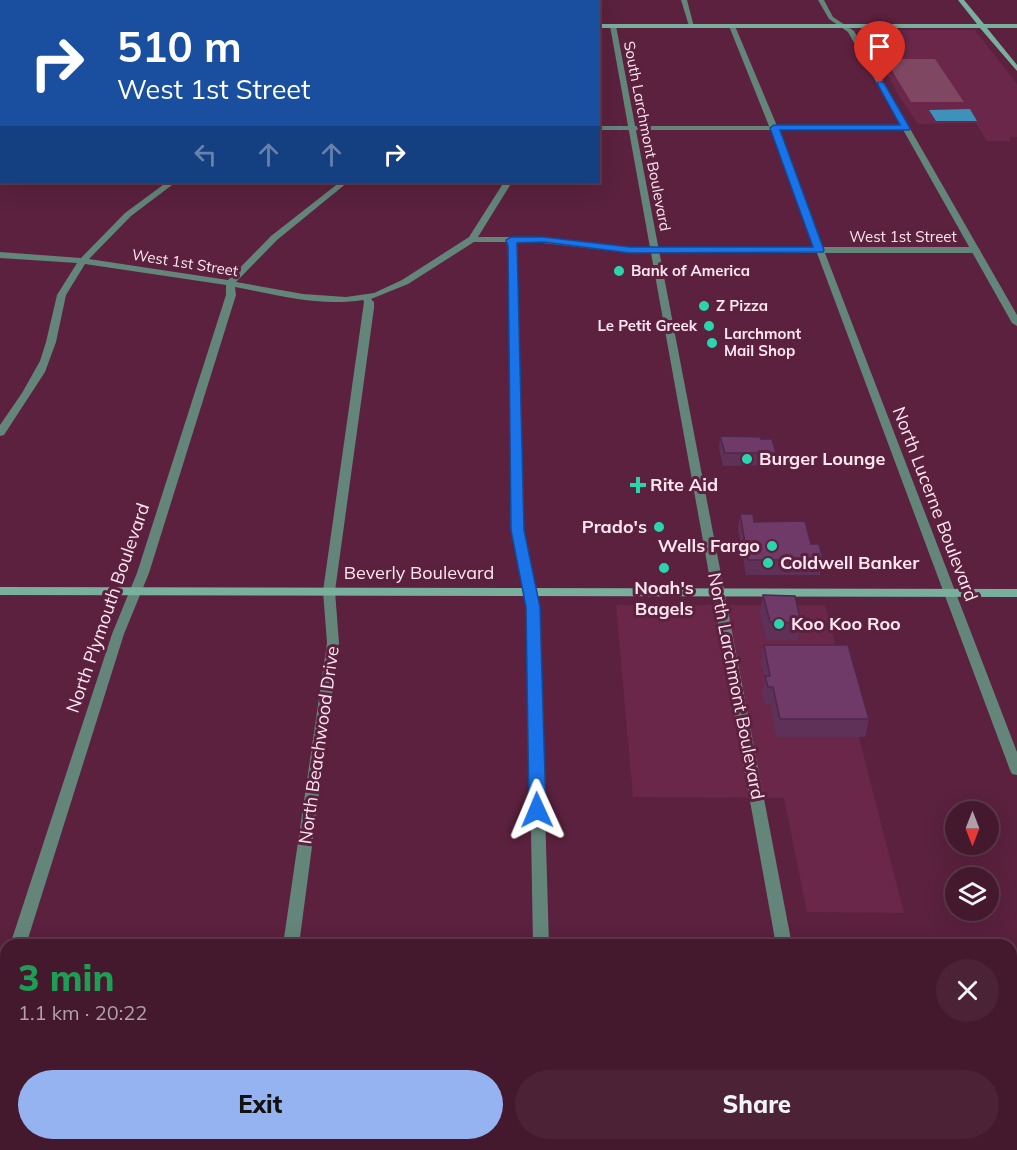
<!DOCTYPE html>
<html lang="en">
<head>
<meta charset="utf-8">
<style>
  :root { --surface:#44192e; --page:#4b2236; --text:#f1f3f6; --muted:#afa0aa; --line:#5c384a; --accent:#95b2f1 }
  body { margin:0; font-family:Mulish,sans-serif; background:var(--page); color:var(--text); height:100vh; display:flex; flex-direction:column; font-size:22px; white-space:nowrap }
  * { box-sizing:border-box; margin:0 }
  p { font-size:20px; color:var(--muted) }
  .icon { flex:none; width:33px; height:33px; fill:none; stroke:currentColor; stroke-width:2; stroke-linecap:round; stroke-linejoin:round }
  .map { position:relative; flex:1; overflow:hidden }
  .details { position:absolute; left:0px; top:939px; width:1017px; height:212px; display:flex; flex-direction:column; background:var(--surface); border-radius:18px 18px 0 0; box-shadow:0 6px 24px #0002,0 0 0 2px var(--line) }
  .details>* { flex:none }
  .guide { position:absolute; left:0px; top:0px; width:600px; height:183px; box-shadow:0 6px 24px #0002,0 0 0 2px var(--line); background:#1a4fa0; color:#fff; overflow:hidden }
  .needle { width:39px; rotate:180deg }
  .tools { position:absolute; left:945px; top:801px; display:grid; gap:12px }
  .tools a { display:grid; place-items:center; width:54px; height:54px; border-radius:50%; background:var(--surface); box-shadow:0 6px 24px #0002,0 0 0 2px var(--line); font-size:30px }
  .pin { position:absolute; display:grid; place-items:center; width:51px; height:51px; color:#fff; margin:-62px -26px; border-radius:50% 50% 50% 0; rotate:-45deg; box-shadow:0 0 6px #0007 }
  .pin .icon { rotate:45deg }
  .me { position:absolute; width:66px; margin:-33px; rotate:359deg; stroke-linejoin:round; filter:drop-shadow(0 0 4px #0008) }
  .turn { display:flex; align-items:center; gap:21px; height:126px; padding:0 18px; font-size:27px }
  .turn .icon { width:78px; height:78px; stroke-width:2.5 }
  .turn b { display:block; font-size:42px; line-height:51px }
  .lanes { display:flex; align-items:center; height:57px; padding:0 18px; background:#0003; justify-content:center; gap:30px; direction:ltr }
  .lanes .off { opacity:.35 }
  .round { display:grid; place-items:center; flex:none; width:63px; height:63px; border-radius:32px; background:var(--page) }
  .headline { display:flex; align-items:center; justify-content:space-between; height:102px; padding:0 18px }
  h1 { font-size:36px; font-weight:800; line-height:45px; color:#1e9e55 }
  .cta { display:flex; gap:12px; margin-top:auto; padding:12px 18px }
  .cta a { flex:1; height:69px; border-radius:36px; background:var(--accent); color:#111; font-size:24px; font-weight:800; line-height:69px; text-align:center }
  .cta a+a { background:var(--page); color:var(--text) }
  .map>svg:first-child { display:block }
</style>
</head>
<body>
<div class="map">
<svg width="1017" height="1150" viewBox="0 0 1017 1150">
  <rect width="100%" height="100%" fill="#5b213e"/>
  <!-- built -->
  <g fill="#6a2749">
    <polygon points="862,30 975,30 1017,84 1017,137 1009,137 1010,141 987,141 976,123 918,124 899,96"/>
    <polygon points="616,605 825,605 904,913 807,912 784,798 633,797"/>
  </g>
  <!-- green -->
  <polygon fill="#7f4761" points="885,59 935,59 964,102 911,102"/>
  <!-- water -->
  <polygon fill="#3e91b8" points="970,109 977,121 936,121 929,110"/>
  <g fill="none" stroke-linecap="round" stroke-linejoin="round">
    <!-- minor -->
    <g fill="#63857a" fill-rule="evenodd">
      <polygon points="6,0 12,0 4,2"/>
      <polygon points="122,0 128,0 121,2"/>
      <polygon points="259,0 265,0 258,2"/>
      <rect x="400" y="0" width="6" height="2"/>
      <rect x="537" y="0" width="6" height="2"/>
      <polygon points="681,0 687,0 694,27 689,26"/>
      <polygon points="2,6 2,11 0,12 0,7"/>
      <path d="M 732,24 L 735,26 L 777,126 L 906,126 L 910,128 L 906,130 L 779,130 L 823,247 L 976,247 L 980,250 L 976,253 L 825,253 L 1017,752 L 1017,775 L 1012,774 L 1010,770 L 817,253 L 630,253 L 543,243 L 516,242 L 524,530 L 539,607 L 549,945 L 533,945 L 527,607 L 512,530 L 509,246 L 507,242 L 474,242 L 408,284 L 371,299 L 374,302 L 374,308 L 335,591 L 339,643 L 299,945 L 283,945 L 327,643 L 323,591 L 364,302 L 363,300 C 320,307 276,295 235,287 L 236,295 L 149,573 L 124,634 L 26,945 L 10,945 L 112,634 L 137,573 L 226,295 L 226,285 L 85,264 L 66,295 L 56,342 L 45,372 L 4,435 L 0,436 L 0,425 L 22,393 L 40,361 L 46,342 L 57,295 L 77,263 L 0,258 L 0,252 L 81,258 L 125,213 L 167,182 L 176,182 L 131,216 L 89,259 L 228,280 L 271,236 L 340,182 L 348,182 L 277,240 L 236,282 L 303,294 L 346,297 L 374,293 L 402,280 L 469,237 L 504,182 L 512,182 L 478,237 L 543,237 L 630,247 L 815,247 L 771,130 L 598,130 L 598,126 L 769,126 L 729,26 Z"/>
      <rect x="0" y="131" width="2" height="5"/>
      <polygon points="0,160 2,160 0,166"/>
      <polygon points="6,977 6,1007 0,1009 0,980"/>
      <polygon points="254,1144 272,1144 271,1150 253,1150"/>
      <rect x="536" y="1144" width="18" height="6"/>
    </g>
    <!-- tertiary -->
    <g fill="#63857a" fill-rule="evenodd">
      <polygon points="818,0 824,0 833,17 854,31 1017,315 1017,326 1012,323 848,32 829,19"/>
      <polygon points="613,24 616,26 792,945 776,945 610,26"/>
      <polygon points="812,1144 830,1144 831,1150 813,1150"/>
    </g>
    <!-- secondary -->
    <g fill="#79af9d" fill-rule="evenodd">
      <polygon points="958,0 964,0 984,24 1017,24 1017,28 987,28 1017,65 1017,71 980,28 598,28 598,24 977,24"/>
      <rect x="0" y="24" width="2" height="4"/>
      <polygon points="0,587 1017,589 1017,597 0,595"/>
    </g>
  </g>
  <!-- wall -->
  <g fill="#5f3159">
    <polygon points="720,436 761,439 776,453 775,465 723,466 719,449"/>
    <polygon points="740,514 754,522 811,544 823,560 820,575 746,575 738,529"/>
    <polygon points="763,595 801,623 798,640 767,640 760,613"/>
    <polygon points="764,645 869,719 865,737 776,737 770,704 765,704 762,693 765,680 761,663"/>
    <polygon points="869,1144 901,1144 902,1147 922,1150 868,1150"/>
  </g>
  <!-- building -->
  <g fill="#6f3968" stroke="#4e2849" stroke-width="1.5">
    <polygon points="720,436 761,437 761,439 772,439 776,453 725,453"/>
    <polygon points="740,514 753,514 754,522 805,521 811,544 819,544 823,560 748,560"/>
    <polygon points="763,595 795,596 801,623 770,622"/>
    <polygon points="764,645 848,645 869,719 780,719 773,687 768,687 765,676 770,676"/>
    <polygon points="872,1144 901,1144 902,1147 922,1148 922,1150 873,1150"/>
  </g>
  <!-- route -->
  <polygon fill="#1a73e8" stroke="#114b97" stroke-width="1.5" points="880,81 884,83 910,128 909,130 780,130 824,250 823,252 630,253 543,242 517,243 524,530 540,607 546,810 543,814 537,816 532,814 529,810 526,607 511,530 508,246 506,240 511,237 543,237 630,247 813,247 770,128 774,125 900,125 877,83"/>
  <!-- markers -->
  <g fill="#29d5ad" stroke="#5b213e" stroke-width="2">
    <circle cx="619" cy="271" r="6"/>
    <circle cx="704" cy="306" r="6"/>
    <circle cx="709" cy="326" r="6"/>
    <circle cx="712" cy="343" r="6"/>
    <circle cx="747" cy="459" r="6"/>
    <path d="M635 476h6v6h6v6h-6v6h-6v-6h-6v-6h6z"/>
    <circle cx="659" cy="527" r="6"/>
    <circle cx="772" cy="546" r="6"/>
    <circle cx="768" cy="563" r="6"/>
    <circle cx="664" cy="568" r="6"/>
    <circle cx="779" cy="624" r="6"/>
  </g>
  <g text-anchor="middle" stroke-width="6" stroke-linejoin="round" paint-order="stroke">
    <!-- far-street labels -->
    <g font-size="15" fill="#fee7f0" stroke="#5b213e">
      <text transform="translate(647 136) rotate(79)" y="5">South Larchmont Boulevard</text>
      <text x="903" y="242">West 1st Street</text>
      <text transform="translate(185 263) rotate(9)" y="5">West 1st Street</text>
    </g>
    <!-- far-poi labels -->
    <g font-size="15" font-weight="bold" fill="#fee7f0" stroke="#5b213e" text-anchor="start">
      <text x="631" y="276">Bank of America</text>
      <text x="716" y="311">Z Pizza</text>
      <text x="697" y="331" text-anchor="end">Le Petit Greek</text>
      <text x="724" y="339">Larchmont<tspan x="724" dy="17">Mail Shop</tspan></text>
    </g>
    <!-- poi labels -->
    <g font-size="18" font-weight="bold" fill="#fee7f0" stroke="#5b213e" text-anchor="start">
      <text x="759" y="465">Burger Lounge</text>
      <text x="650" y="491">Rite Aid</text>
      <text x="647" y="533" text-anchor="end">Prado's</text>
      <text x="760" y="552" text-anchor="end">Wells Fargo</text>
      <text x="780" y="569">Coldwell Banker</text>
      <text x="664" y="594" text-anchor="middle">Noah's<tspan x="664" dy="21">Bagels</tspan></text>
      <text x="791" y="630">Koo Koo Roo</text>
    </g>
    <!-- street labels -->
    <g font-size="18" fill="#fee7f0" stroke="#5b213e">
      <text transform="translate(935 504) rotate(69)" y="6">North Lucerne Boulevard</text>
      <text x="419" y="579">Beverly Boulevard</text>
      <text transform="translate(108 608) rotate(-71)" y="6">North Plymouth Boulevard</text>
      <text transform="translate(736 686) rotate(79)" y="6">North Larchmont Boulevard</text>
      <text transform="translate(319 745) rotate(-82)" y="6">North Beachwood Drive</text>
    </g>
  </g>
</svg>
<div class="tools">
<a><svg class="needle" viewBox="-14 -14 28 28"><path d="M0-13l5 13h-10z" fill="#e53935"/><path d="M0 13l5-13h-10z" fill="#afa0aa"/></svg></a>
<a><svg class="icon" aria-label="layers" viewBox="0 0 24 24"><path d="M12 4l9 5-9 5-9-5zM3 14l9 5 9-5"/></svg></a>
</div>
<div class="pin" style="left:880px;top:83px;background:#d93025"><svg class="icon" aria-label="arrive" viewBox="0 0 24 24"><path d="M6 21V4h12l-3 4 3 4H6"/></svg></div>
<svg class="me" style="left:537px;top:810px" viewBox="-20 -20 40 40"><path d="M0-17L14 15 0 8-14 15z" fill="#1a73e8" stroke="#fff" stroke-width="4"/></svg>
<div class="guide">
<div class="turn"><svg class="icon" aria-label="right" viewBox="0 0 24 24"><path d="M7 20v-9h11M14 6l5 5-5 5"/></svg><div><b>510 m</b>West 1st Street</div></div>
<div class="lanes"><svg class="icon off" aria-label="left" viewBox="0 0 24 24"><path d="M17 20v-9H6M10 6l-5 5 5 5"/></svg><svg class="icon off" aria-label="ahead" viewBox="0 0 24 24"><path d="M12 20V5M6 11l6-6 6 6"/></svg><svg class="icon off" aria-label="ahead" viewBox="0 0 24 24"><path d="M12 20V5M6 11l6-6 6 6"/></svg><svg class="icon" aria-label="right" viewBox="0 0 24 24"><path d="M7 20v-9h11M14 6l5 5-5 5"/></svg></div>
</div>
<section class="details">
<div class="headline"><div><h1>3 min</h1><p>1.1 km · 20:22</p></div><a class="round"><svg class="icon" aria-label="close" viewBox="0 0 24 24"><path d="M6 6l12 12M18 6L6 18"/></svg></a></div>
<div class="cta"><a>Exit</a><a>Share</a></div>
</section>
</div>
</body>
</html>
